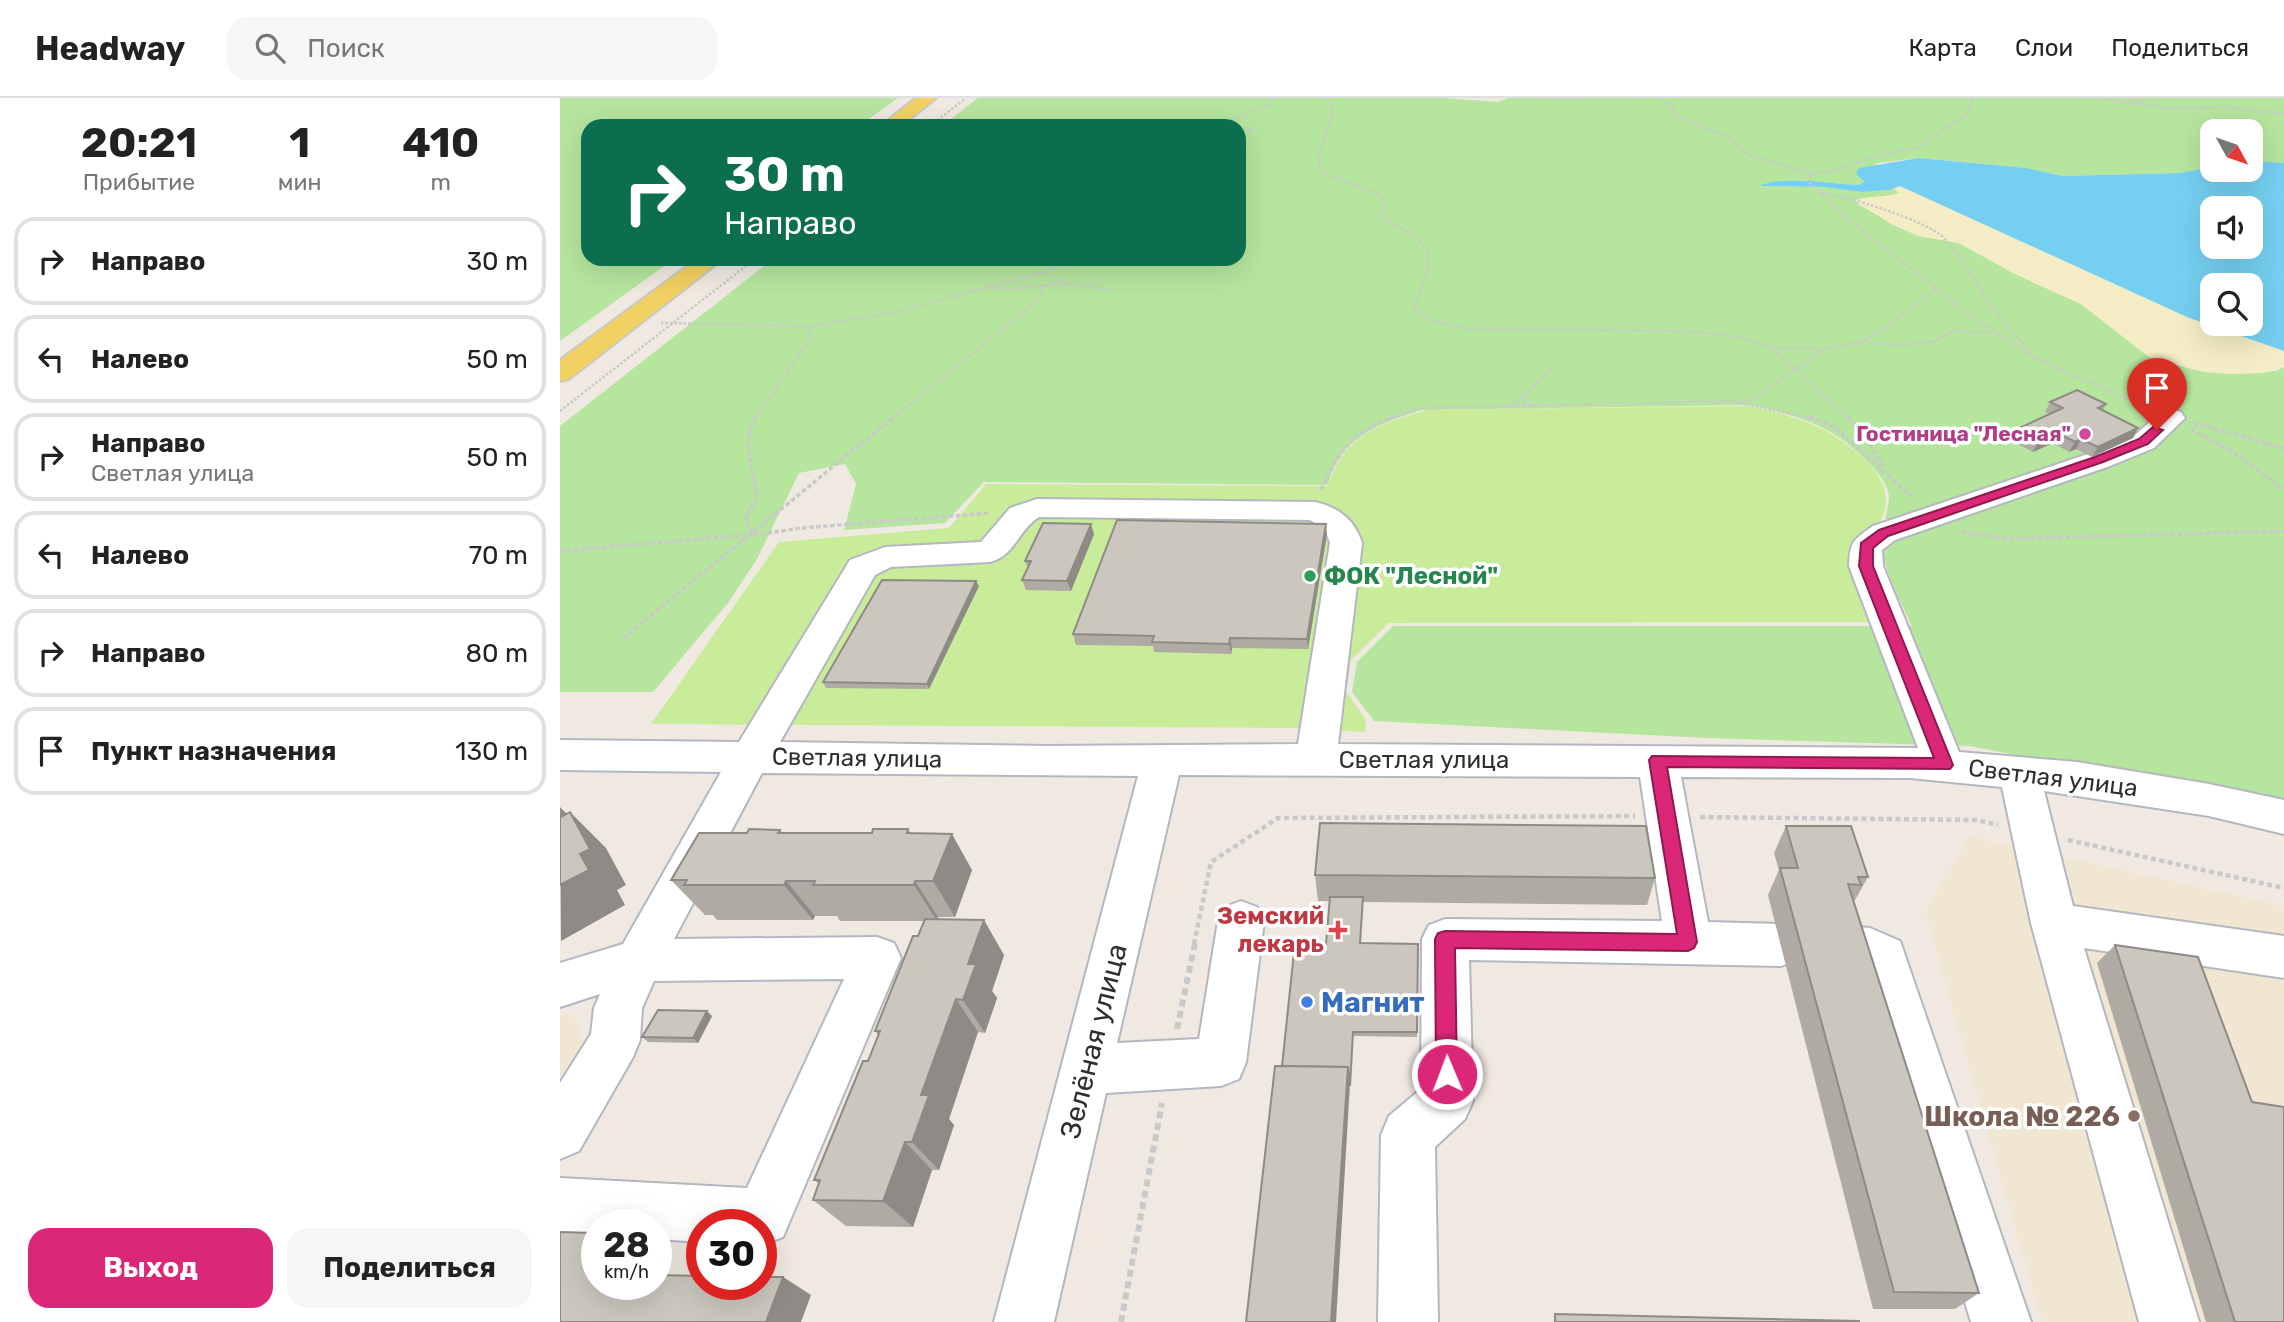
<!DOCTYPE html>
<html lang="ru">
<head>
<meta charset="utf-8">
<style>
  :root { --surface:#fff; --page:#f6f6f6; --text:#222; --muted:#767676; --line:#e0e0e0; --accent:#db2777 }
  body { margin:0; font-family:Rubik,sans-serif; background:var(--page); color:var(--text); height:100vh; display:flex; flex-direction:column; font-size:26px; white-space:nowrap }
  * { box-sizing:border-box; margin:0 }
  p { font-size:23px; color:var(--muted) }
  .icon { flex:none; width:38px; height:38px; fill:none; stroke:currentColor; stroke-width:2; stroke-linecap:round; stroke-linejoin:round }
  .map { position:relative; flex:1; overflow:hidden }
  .drawer { display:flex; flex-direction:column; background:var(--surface); width:560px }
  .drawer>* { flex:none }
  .hud { position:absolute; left:21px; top:21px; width:665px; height:147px; border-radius:21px; box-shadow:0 7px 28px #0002; background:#0b6e4f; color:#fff; overflow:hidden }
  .needle { width:46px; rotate:130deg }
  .fabs { position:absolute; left:1640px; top:21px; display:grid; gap:14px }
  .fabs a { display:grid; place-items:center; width:63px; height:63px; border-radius:14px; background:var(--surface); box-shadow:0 7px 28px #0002; font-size:35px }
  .speed { position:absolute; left:21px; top:1111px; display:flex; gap:14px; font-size:35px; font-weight:700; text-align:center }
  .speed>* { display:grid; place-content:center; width:91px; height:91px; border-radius:50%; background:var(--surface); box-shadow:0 7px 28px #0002; line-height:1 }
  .speed small { font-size:18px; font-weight:400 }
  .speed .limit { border:10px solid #d22; background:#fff; color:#111 }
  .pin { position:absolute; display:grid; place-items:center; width:60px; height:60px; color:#fff; margin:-72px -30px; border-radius:50% 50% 50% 0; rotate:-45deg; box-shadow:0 0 7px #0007 }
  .pin .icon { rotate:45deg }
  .me { position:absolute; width:77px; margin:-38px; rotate:359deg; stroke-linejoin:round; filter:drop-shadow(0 0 5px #0008) }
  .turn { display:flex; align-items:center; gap:24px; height:147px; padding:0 28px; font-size:32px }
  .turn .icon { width:91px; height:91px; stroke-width:2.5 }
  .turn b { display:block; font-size:49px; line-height:60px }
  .eta { display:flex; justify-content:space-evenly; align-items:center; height:119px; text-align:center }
  .eta b { font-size:42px; font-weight:700; line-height:49px }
  .button { display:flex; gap:14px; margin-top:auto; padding:14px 28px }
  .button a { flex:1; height:80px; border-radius:21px; background:var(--accent); color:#fff; font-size:28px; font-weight:700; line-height:80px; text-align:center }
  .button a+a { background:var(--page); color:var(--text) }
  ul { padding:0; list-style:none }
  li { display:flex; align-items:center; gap:21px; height:88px; margin:0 14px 10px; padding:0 14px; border:4px solid var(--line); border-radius:21px }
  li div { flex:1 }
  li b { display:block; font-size:26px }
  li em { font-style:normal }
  header { display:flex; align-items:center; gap:42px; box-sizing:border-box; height:98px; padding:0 35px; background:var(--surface); border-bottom:2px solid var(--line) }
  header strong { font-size:33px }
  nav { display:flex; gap:38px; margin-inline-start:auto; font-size:24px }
  .search { width:490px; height:63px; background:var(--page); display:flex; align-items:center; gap:18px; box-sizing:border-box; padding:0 24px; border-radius:21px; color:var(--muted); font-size:26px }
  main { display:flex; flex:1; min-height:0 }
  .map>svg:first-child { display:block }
</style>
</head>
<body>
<header>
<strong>Headway</strong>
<div class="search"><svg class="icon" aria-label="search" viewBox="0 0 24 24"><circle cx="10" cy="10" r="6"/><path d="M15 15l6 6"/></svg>Поиск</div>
<nav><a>Карта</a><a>Слои</a><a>Поделиться</a></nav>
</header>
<main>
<section class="drawer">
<div class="eta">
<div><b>20:21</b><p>Прибытие</p></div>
<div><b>1</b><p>мин</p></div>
<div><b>410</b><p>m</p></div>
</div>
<ul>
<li><svg class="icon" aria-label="right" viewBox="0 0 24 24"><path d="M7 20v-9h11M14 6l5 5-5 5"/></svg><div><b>Направо</b></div><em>30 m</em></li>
<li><svg class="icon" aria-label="left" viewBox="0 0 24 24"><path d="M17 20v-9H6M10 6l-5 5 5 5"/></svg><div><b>Налево</b></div><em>50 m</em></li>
<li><svg class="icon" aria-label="right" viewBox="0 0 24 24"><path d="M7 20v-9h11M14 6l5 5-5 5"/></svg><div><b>Направо</b><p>Светлая улица</p></div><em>50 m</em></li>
<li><svg class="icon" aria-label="left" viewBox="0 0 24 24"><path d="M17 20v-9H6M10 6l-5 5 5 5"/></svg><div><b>Налево</b></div><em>70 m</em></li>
<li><svg class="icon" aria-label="right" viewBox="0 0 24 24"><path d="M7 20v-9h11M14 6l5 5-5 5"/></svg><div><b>Направо</b></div><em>80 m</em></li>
<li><svg class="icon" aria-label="arrive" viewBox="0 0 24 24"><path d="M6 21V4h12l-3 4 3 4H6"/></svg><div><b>Пункт назначения</b></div><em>130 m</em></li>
</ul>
<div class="button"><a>Выход</a><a>Поделиться</a></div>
</section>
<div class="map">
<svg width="1724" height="1224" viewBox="0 0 1724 1224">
  <rect width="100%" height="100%" fill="#efe9e1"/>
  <!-- education -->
  <g fill="#f0e6d1">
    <polygon points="1409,738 1724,808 1724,1224 1482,1224 1365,813"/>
    <polygon points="0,916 12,916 29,954 0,1002"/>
  </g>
  <!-- green -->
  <g fill="#b6e59e">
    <polygon points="0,0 338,0 299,28 28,28 28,161 114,161 0,243"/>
    <path d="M 418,0 L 885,0 L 938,4 L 948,0 L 1724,0 L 1724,65 L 1691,63 L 1690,33 L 1652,33 L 1652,69 L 1620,75 L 1503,78 L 1466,70 L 1359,60 L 1317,65 L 1305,84 L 1297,87 C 1275,86 1219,77 1201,88 L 1264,89 L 1302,94 L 1330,92 L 1340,88 L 1339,96 L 1298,101 L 1299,107 L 1359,138 L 1399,145 L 1453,175 L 1521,206 L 1593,262 L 1646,274 L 1673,276 L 1716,273 L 1724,269 L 1724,710 L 1410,648 L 1148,640 L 814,623 L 792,594 L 797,564 L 833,528 L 1352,528 L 1336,495 L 1320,452 L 1344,438 L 1339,425 L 1325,420 C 1327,413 1329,405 1329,398 C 1327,386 1321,379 1313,370 C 1278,329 1241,318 1189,307 L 862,312 C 820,325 779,339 768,387 L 424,384 L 385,425 L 284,432 L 296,386 L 285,366 L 239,375 L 197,461 L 168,505 L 93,594 L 0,594 L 0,328 L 213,161 L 679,161 L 679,28 L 382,28 Z"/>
  </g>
  <!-- sand -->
  <path fill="#f3ecc5" d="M 1340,88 L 1627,219 L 1724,253 L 1724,269 L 1703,275 L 1673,276 L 1646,274 L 1593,262 L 1521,206 L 1453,175 L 1399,145 L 1358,138 L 1331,126 L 1295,103 C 1310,96 1324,101 1339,95 L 1333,90 Z"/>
  <!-- pitch -->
  <path fill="#c9ec9a" d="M 1188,308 C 1237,318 1278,331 1312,370 C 1326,386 1331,403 1320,424 C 1315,434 1301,443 1293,450 L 1324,524 L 829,525 L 791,562 L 786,593 L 806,622 L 805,634 L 742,630 L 91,626 L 219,444 L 389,430 L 426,386 L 768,388 C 786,335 817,327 867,312 Z"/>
  <!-- water -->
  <path fill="#75cff0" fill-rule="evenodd" d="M 1359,60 L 1466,70 L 1503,78 L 1620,75 L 1652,69 L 1652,72 L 1690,72 L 1691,63 L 1724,65 L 1724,253 L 1627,219 L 1340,88 L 1330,92 L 1302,94 L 1264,89 L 1200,88 C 1220,77 1273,86 1297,87 L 1305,84 L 1296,76 L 1299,70 ZM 1652,110 L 1690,110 L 1690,149 L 1652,149 ZM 1652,187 L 1690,187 L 1690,226 L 1652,226 Z"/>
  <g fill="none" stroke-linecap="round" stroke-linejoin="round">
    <!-- minor casing -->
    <g stroke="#b4b7c1" stroke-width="4">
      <g id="minor">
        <path d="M 1611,311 L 1621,314 L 1625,320 L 1594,350 L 1550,368 L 1335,442 L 1322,452 L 1323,468 L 1399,654 L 1517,664 L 1649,686 L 1724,702 L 1724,736 L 1649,718 L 1484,693 L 1513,808 L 1724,838 L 1724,880 L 1524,850 L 1639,1224 L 1579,1224 L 1471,825 L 1442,689 L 1350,680 L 1121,679 L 1148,824 L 1221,826 L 1237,832 L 1244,847 L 1237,862 L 1221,868 L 909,862 L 913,1003 L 905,1021 L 875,1049 L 878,1224 L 818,1224 L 821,1037 L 829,1018 L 861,991 L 862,841 L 869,827 L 885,821 L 1102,823 L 1080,679 L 619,677 L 557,945 L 639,941 L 658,823 L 665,809 L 681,803 L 697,809 L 704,823 L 686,964 L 679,981 L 661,988 L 546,995 L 494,1224 L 434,1224 L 578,678 L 202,675 L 114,841 L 317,839 L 334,845 L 341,860 L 223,1139 L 201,1147 L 201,1127 L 142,1127 L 142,1144 L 96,1141 L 96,1127 L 37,1127 L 37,1138 L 0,1136 L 0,1080 L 187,1090 L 284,881 L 94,883 L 82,910 L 80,942 L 73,959 L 19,1053 L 0,1061 L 0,985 L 31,936 L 34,910 L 40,896 L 0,909 L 0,865 L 63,846 L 161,674 L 0,672 L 0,642 L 179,644 L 290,462 L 325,449 L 421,444 L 450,410 L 477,401 L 755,404 C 778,409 795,422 802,445 L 778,646 L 1358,650 L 1289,468 C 1290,443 1293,442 1313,428 L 1528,356 L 1574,338 L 1601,314 ZM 479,419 L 750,422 C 760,428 767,434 770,445 L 738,646 L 487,648 L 220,644 L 315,477 L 331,469 L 430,464 C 455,458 458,432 479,419 Z"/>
        <polygon points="1285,828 1310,830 1340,843 1471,1224 1411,1224 1303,870 1285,870 1268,864 1262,849 1268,834"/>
      </g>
    </g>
    <!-- major casing -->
    <g stroke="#c9c9c9" stroke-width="4">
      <g id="major">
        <polygon points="356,0 376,0 341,28 321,28"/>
        <polygon points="137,161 163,161 9,281 0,283 0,262"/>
      </g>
    </g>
    <!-- path-far3 -->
    <g stroke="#c9c9c9" stroke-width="2.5" stroke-dasharray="2.5 2" stroke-linecap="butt">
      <path d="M 766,0 L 773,5 C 771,29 757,49 759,73 L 822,98 L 825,111 L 819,117 L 856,139 L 868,153 L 868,175 L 854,212 L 873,223 L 908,231 L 1125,233 L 1180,239 L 1211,249 L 1289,321"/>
      <polyline points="980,0 1023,0"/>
      <polyline points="1077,0 1085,0"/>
      <polyline points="1102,0 1113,9 1115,18 1168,39 1189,57 1251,75"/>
      <polyline points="1414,0 1406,17 1359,49 1310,60 1274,73 1251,75 1248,83 1291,124 1418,223 1474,259 1586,310"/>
      <polyline points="1533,0 1610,10 1666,9 1724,16"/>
      <polyline points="1567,0 1585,5"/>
      <polyline points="615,22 655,27"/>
      <polyline points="370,28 406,0"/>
      <polyline points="653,28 707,8 717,0"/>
      <polyline points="679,30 693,32"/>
      <path d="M 1263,95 C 1289,99 1365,122 1383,139 C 1404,159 1417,187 1433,210 C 1444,225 1458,240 1471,255"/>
      <polyline points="486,174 509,186 553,192"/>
      <polyline points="431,190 455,191 507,185"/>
      <polyline points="101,225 249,228 331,215 485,174 515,161"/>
      <path d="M 1300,243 C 1327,233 1353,206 1378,190"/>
      <polyline points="1212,249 1264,251 1296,245 1345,247 1376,243 1394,232 1433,235"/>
      <polyline points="1180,303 1192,302 1263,252"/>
      <polyline points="970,308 964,305 965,296 994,269"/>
      <polyline points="950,309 964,297"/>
      <polyline points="0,313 195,161"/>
      <polyline points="195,321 252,240 249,228"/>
      <polyline points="332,321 483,198 481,187"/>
      <polyline points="829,321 859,310 1171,303 1254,321"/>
    </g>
    <!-- path-far2 -->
    <g stroke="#c9c9c9" stroke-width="3.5" stroke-dasharray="4.5 2.5" stroke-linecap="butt">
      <path d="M 196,319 C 181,342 193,375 198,400 L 186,417 L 187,427 L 194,437 L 241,430 L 429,415"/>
      <polyline points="1250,319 1275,329 1353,400"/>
      <polyline points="1288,319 1301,333 1324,369"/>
      <polyline points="1634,325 1724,350"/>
      <polyline points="1631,331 1678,357 1724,392"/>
      <path d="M 761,392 C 780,352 791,335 834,319"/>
      <polyline points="1401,434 1448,441 1724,433"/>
      <polyline points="0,453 187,437"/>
      <polyline points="63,540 334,319"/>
    </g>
    <!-- path-far1 -->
    <g stroke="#c9c9c9" stroke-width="4.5" stroke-dasharray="5 3.5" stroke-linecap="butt">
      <polyline points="1140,719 1417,722 1438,727"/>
      <polyline points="1508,742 1724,790"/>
      <polyline points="634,846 651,764 718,720 1075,718"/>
    </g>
    <!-- path -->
    <g stroke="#c9c9c9" stroke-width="6" stroke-dasharray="7 4.5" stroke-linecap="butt">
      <polyline points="617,931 635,845"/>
      <polyline points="561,1224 602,1005"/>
    </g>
    <!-- minor -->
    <use href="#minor" fill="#fff" fill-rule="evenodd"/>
    <!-- major -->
    <use href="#major" fill="#f2d163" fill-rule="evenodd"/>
  </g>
  <!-- wall -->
  <g fill="#afaba4">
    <polygon points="1490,304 1546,306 1543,312 1578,330 1573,340 1532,359 1516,351 1509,354 1493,345 1473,354 1450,342 1455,332 1490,316 1485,314"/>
    <polygon points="534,436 511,493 466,492 462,482 468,470 465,463"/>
    <polygon points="767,436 748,551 672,550 671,556 594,554 593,548 516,547 513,536"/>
    <polygon points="419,488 369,591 266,590 263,584"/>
    <polygon points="1226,728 1308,779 1294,804 1419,1195 1395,1211 1313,1211 1208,797 1219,772 1214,755"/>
    <polygon points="348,731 351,735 412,772 395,819 378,819 377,821 444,857 432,893 437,900 425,935 418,934 389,1021 394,1027 379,1072 372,1072 353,1129 286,1128 253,1102 259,1086 254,1082 308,963 318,937 315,933 365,823 280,823 277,818 255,818 253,822 157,822 153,817 145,817 111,782 187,735 220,732 223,735 312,735"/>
    <polygon points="755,777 1095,780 1087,807 803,804 800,845 858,846 857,939 794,938 722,968 766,846 769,803 758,803"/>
    <polygon points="1555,847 1724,1224 1646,1224 1537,865"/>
    <polygon points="152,918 138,945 88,944 82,939"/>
  </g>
  <!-- shaded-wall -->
  <g fill="#8e8b86">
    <polygon points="1578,330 1573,340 1532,359 1538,349"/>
    <polygon points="1498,335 1493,345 1473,354 1478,344"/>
    <polygon points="1521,341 1516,351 1509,354 1515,344"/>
    <polygon points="531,426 534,436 511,493 507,483"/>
    <polygon points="766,426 767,436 748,551 747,541"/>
    <polygon points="416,483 419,488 369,591 367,586"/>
    <polygon points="670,540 672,550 671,556 669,546"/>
    <polygon points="0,709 15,724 10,714 46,750 66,787 57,792 65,807 1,843"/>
    <polygon points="392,736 412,772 395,819 373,783"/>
    <polygon points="226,783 255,818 253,822 224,787"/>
    <polygon points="355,783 378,819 377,823 354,787"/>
    <polygon points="424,822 444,857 432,893 437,900 425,935 403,902 408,866"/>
    <polygon points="396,901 418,934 389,1021 394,1027 379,1072 352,1044 361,997"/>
    <polygon points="147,913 152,918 138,945 133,940"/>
    <polygon points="793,934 776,1224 771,1224 788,969"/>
    <polygon points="345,1044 372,1072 353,1129 323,1103"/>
    <polygon points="34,1135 37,1136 37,1153 28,1149"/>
    <polygon points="223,1179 251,1197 241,1224 206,1224"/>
  </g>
  <!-- building -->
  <g fill="#cbc7bf" stroke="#8e8b86" stroke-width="2">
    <polygon points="1517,292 1546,306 1538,310 1578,330 1538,349 1521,341 1515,344 1498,335 1478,344 1455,332 1503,310 1490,304"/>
    <polygon points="557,422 766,426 747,541 670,540 669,546 592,544 594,538 513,536"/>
    <polygon points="483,425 531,426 507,483 462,482 471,463 465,463"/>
    <polygon points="322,482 416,483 367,586 263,584"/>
    <polygon points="10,714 30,751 20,756 29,772 0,787 0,717 1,719"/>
    <polygon points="760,725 1086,728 1095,780 755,777"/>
    <polygon points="1226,728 1291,728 1308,779 1298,779 1301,787 1288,786 1419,1195 1334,1194 1220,770 1238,770"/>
    <polygon points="189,731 220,732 218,735 312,735 313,731 348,731 347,735 392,736 373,783 355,783 354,787 253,787 255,783 226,783 224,787 124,787 127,782 111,782 139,735 187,735"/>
    <polygon points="770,799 803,799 800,845 858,846 857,934 793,934 790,988 788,969 722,968 735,845 766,846"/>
    <polygon points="365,821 424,822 408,866 416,866 403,902 396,901 361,997 369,997 352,1044 345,1044 323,1103 253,1102 260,1082 254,1082 303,963 308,963 320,933 315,933 353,838 358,838"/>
    <polygon points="1555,847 1638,859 1692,1004 1724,1009 1724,1224 1675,1224"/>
    <polygon points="98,912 147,913 133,940 82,939"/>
    <polygon points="715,968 788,969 771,1224 686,1224"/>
    <polygon points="0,1134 34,1135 28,1149 37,1149 37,1186 96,1186 96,1177 142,1178 142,1186 201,1186 201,1179 223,1179 206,1224 0,1224"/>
    <polygon points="995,1216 1299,1223 1299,1224 995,1224"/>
  </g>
  <!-- route -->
  <polygon fill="#db2777" stroke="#8e194d" stroke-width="2" points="1593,329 1603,332 1588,346 1543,364 1328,438 1313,450 1313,468 1393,667 1390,671 1107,669 1137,844 1134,850 1128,853 895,850 897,976 894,983 887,986 879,983 876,976 875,841 878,835 885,833 1117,836 1089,662 1092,658 1374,660 1299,468 1301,445 1319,432 1535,359 1579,341"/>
  <!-- markers -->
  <circle fill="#d1479c" stroke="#fff" stroke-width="2.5" cx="1525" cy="336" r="7"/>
  <circle fill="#2e9e5b" stroke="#fff" stroke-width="2.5" cx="750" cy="478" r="7"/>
  <path fill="#e0444e" stroke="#fff" stroke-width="2.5" d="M774.5 821.5h7v7h7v7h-7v7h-7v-7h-7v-7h7z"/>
  <circle fill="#3f7fe0" stroke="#fff" stroke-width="2.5" cx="747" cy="904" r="7"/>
  <circle fill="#8d6e63" stroke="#fff" stroke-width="2.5" cx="1574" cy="1018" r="7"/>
  <g text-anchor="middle" stroke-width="7" stroke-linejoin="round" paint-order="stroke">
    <!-- far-hotel labels -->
    <g font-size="21" font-weight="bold" fill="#b23c85" stroke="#fff" text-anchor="end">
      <text x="1511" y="343">Гостиница "Лесная"</text>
    </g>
    <!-- leisure labels -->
    <g font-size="24" font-weight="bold" fill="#27864d" stroke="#fff" text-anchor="start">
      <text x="764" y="486">ФОК "Лесной"</text>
    </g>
    <!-- street labels -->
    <g font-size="24" fill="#2e2e2e" stroke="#fff">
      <text transform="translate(297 660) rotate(1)" y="8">Светлая улица</text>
      <text x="864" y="670">Светлая улица</text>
      <text transform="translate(1493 680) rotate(7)" y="8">Светлая улица</text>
    </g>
    <!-- health labels -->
    <g font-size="24" font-weight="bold" fill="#be3a42" stroke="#fff" text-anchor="end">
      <text x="764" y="826">Земский<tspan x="764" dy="28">лекарь</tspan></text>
    </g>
    <!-- near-shop labels -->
    <g font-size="28" font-weight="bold" fill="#366cbe" stroke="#fff" text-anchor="start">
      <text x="761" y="914">Магнит</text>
    </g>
    <!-- near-street labels -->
    <g font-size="28" fill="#2e2e2e" stroke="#fff">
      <text transform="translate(533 943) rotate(-76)" y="10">Зелёная улица</text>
    </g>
    <!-- near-education labels -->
    <g font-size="28" font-weight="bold" fill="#785e54" stroke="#fff" text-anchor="end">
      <text x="1560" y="1028">Школа № 226</text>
    </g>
  </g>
</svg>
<div class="fabs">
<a><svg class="needle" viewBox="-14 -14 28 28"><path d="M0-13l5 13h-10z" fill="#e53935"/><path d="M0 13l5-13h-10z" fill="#767676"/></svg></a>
<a><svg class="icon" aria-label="sound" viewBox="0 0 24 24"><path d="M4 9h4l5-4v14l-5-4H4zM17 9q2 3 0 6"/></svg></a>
<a><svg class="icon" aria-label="search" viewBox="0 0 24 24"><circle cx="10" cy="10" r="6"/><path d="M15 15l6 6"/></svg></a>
</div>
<div class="speed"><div>28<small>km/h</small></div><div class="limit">30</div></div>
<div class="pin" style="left:1597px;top:332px;background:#d93025"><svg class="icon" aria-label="arrive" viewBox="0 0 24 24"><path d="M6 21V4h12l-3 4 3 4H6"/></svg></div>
<svg class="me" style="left:887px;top:976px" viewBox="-20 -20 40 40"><circle r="17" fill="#db2777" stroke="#fff" stroke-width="3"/><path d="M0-11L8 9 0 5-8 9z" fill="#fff"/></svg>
<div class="hud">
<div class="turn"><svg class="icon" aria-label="right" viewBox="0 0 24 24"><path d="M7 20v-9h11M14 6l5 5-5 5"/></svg><div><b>30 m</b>Направо</div></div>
</div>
</div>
</main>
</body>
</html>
